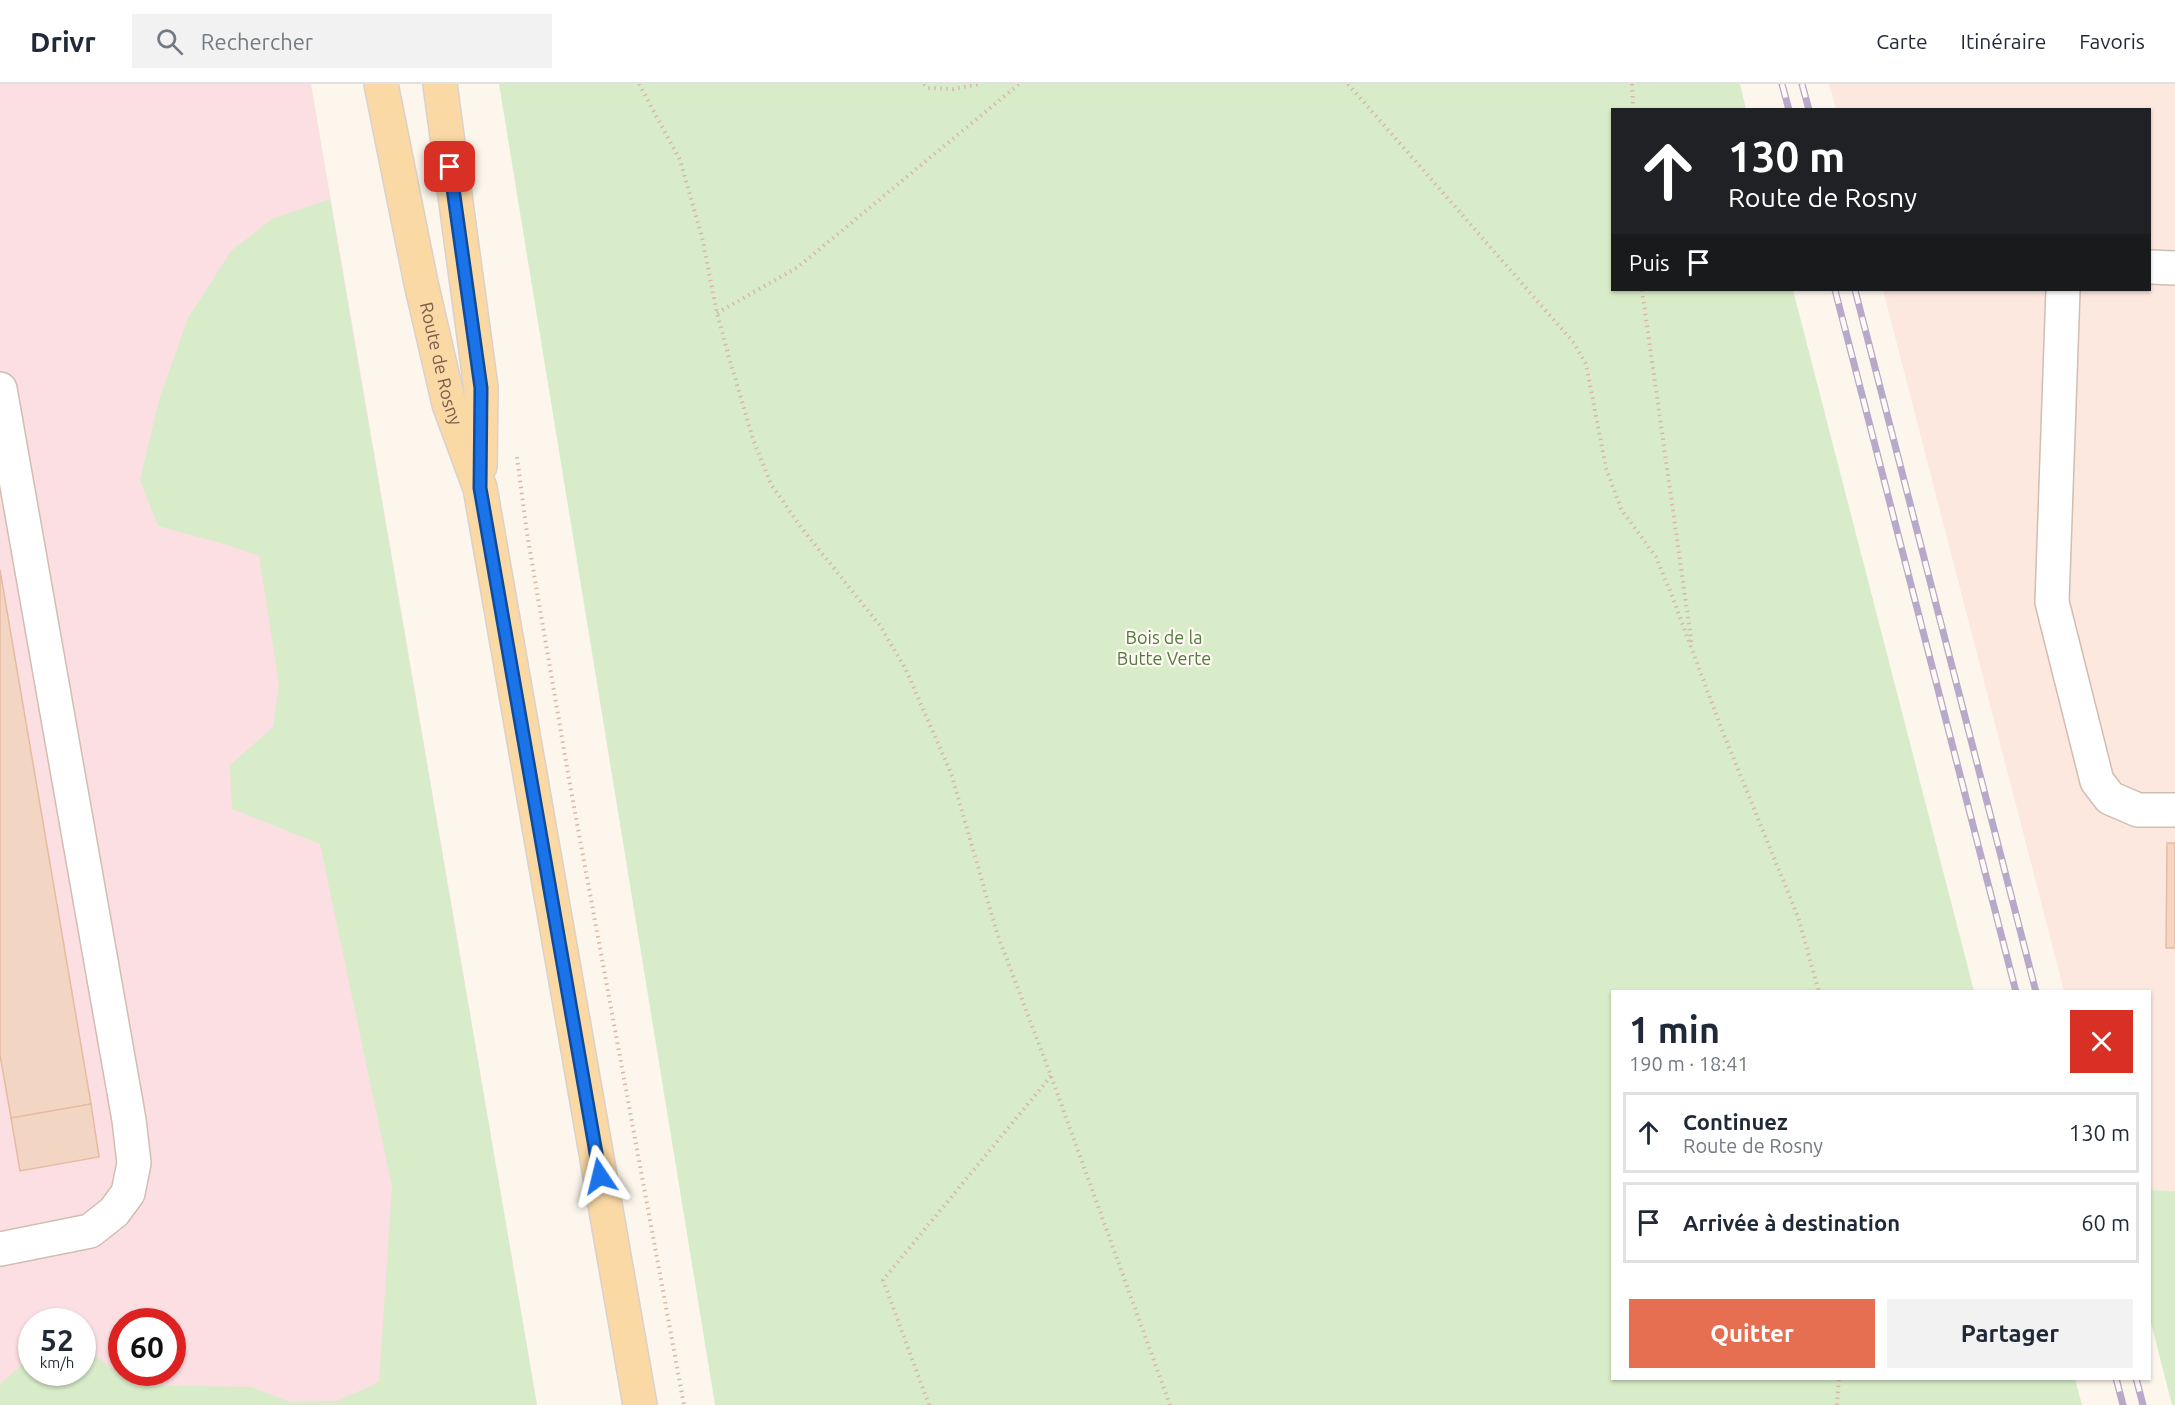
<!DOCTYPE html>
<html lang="fr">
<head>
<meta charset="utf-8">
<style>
  :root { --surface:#fff; --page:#f2f2f3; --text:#1f2937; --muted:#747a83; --line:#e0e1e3; --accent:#e76f51 }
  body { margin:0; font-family:Ubuntu,sans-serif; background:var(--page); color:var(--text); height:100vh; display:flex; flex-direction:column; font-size:22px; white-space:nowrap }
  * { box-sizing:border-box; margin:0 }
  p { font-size:20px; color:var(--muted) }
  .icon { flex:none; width:33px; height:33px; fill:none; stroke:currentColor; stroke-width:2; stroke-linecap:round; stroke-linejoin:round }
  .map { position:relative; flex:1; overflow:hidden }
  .side { position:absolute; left:1611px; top:906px; width:540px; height:390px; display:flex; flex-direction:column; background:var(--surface); border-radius:0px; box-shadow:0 2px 4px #0004 }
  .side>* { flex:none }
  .guide { position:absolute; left:1611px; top:24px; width:540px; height:183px; border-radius:0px; box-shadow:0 2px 4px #0004; background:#202124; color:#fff; overflow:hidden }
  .speed { position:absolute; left:18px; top:1224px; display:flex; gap:12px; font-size:30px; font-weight:700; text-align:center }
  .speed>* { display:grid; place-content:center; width:78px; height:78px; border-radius:50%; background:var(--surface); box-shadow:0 2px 4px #0004; line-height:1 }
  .speed small { font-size:15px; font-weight:400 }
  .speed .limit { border:9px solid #d22; background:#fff; color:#111 }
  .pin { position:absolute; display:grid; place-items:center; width:51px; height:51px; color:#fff; margin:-26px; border-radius:12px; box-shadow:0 3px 9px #0006 }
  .me { position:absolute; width:66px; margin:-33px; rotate:350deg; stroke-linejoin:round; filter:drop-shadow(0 0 4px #0008) }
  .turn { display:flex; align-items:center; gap:21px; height:126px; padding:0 18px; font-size:27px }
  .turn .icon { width:78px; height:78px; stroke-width:2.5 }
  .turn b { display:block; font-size:42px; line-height:51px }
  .then { display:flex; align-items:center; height:57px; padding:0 18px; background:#0003; gap:12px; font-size:22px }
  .round { display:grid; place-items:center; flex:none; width:63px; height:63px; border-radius:0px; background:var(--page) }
  .summary { display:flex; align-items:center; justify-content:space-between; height:102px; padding:0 18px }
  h1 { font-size:36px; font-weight:700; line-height:45px }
  .action { display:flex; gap:12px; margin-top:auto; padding:12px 18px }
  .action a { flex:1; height:69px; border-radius:0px; background:var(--accent); color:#fff; font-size:24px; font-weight:700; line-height:69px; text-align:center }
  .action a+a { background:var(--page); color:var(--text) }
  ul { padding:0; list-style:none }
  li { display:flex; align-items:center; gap:18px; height:81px; margin:0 12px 9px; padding:0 6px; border:3px solid var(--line); border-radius:0px }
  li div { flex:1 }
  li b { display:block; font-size:22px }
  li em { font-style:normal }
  header { display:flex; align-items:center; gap:36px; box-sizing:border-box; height:84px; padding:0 30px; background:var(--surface); border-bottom:2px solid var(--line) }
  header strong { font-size:28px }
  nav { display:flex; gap:33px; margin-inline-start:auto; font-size:21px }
  .search { width:420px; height:54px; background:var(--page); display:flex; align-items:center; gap:15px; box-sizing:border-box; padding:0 21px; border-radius:0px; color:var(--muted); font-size:22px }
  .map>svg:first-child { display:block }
</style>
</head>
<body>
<header>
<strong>Drivr</strong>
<div class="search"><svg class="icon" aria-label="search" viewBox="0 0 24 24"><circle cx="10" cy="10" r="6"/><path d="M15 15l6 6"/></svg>Rechercher</div>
<nav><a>Carte</a><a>Itinéraire</a><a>Favoris</a></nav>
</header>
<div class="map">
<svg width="2175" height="1321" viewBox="0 0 2175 1321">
  <rect width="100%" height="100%" fill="#fdf6ec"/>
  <!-- commercial -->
  <polygon fill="#fde8e0" points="1829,0 2175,0 2175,1107 2150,1106 2150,908 2064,907 1883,206 2150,206 2150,26 1836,25"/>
  <!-- medical -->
  <path fill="#fbdfe3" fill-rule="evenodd" d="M 0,0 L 311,0 L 537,1321 L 0,1321 ZM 32,1238 L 82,1238 L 82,1288 L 32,1288 ZM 122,1238 L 172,1238 L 172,1288 L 122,1288 Z"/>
  <!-- green -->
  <g fill="#d8ecc9">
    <polygon points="499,0 1740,0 1746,25 1612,26 1612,206 1793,206 1974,907 1612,908 1612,1294 2075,1295 2082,1321 715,1321"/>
    <polygon points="330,115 537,1321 0,1321 0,1300 31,1273 32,1288 82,1288 83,1263 86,1264 133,1301 251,1303 290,1318 337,1317 379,1298 392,1103 320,760 232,725 230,681 273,643 279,600 259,472 228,461 158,442 140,396 159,316 188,234 231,167 272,135"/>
    <polygon points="2150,1106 2175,1107 2175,1321 2172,1321 2150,1235"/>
  </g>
  <!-- building -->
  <g fill="#f3d5c3" stroke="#e6bba3" stroke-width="1.5">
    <polygon points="0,486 91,1020 11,1034 0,971"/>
    <polygon points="2167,759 2175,759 2175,864 2166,864"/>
    <polygon points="91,1020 99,1073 20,1087 11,1034"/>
  </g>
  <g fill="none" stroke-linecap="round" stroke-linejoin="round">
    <!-- minor casing -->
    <g stroke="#d1beb0" stroke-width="36">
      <g id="minor">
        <polyline points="2150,183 2175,184"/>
        <polyline points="2063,206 2052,518 2097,697 2110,714 2138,726 2175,726"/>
        <polyline points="0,305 129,1036 134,1079 128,1109 114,1128 90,1147 0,1165"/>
      </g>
    </g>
    <!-- major casing -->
    <g stroke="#dad1cd" stroke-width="36">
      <g id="major">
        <path id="s1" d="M 381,0 L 421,199 L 449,320 L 480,404 L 640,1321"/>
        <polyline points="440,0 481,304 480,382"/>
      </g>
    </g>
    <!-- path -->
    <g stroke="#d9b8a5" stroke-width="4" stroke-dasharray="1.5 4.5" stroke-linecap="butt">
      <polyline points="639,0 680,76 702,153 717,229 730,277 753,355 771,400 800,442 881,543 906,586 951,689 997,849 1051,992 1170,1321"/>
      <polyline points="924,0 928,4 953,5 979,0"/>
      <polyline points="1348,0 1574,259 1586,280 1606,384 1621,425 1656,473 1672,512 1722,646 1798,833 1819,908"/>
      <polyline points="1632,0 1633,26"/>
      <polyline points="1642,206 1692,562"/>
      <polyline points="717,229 798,183 1019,0"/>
      <polyline points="517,373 527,449 570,701 684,1321"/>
      <polyline points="929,1321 883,1196 1051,992"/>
      <polyline points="1837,1321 1839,1294"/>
    </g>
    <!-- minor -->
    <use href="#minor" stroke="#fff" stroke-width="33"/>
    <!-- major -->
    <use href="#major" stroke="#fbd9a5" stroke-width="33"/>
    <!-- rail casing -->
    <g stroke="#b9a8c9" stroke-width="7">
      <g id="rail">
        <polyline points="1782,0 1789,26"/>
        <polyline points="1802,0 1809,26"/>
        <polyline points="1835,206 2016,908"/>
        <polyline points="1855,206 2036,908"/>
        <polyline points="2116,1294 2123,1321"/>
        <polyline points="2136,1294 2143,1321"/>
      </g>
    </g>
    <!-- rail -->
    <use href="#rail" stroke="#fffaf3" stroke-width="4.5" stroke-dasharray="14" stroke-linecap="butt"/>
  </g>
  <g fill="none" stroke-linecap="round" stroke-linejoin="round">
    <!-- route casing -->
    <g stroke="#114b97" stroke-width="15">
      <polyline id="route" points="450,83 481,304 480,404 600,1092"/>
    </g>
    <!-- route -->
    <use href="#route" stroke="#1a73e8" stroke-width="10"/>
  </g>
  <g text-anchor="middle" stroke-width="4.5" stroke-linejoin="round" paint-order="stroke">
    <!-- street labels -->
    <g font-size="18" fill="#7a5c4d" stroke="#fffaf3">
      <text dy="6" stroke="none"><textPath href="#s1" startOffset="286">Route de Rosny</textPath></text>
    </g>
    <!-- park labels -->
    <g font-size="18" fill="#537a41" stroke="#fffaf3">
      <text x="1164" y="560">Bois de la<tspan x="1164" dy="21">Butte Verte</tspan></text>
    </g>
  </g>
</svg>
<div class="speed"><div>52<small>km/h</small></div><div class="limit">60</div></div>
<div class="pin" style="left:450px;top:83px;background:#d93025"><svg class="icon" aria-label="arrive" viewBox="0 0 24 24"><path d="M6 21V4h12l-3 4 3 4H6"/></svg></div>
<svg class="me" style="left:600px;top:1092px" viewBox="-20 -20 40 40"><path d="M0-17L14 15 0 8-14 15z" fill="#1a73e8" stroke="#fff" stroke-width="4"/></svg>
<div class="guide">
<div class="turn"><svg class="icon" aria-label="ahead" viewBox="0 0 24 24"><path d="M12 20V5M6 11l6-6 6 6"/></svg><div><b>130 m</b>Route de Rosny</div></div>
<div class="then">Puis<svg class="icon" aria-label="arrive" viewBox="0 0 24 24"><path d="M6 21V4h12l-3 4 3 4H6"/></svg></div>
</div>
<section class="side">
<div class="summary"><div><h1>1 min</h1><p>190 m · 18:41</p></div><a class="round" style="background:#d93025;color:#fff"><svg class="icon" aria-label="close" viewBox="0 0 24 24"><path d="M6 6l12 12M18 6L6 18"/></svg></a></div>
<ul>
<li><svg class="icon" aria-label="ahead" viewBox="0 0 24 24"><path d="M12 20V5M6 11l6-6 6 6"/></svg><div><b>Continuez</b><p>Route de Rosny</p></div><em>130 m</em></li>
<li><svg class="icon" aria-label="arrive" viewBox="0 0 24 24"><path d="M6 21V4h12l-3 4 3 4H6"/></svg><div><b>Arrivée à destination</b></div><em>60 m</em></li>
</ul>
<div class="action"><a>Quitter</a><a>Partager</a></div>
</section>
</div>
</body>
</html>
